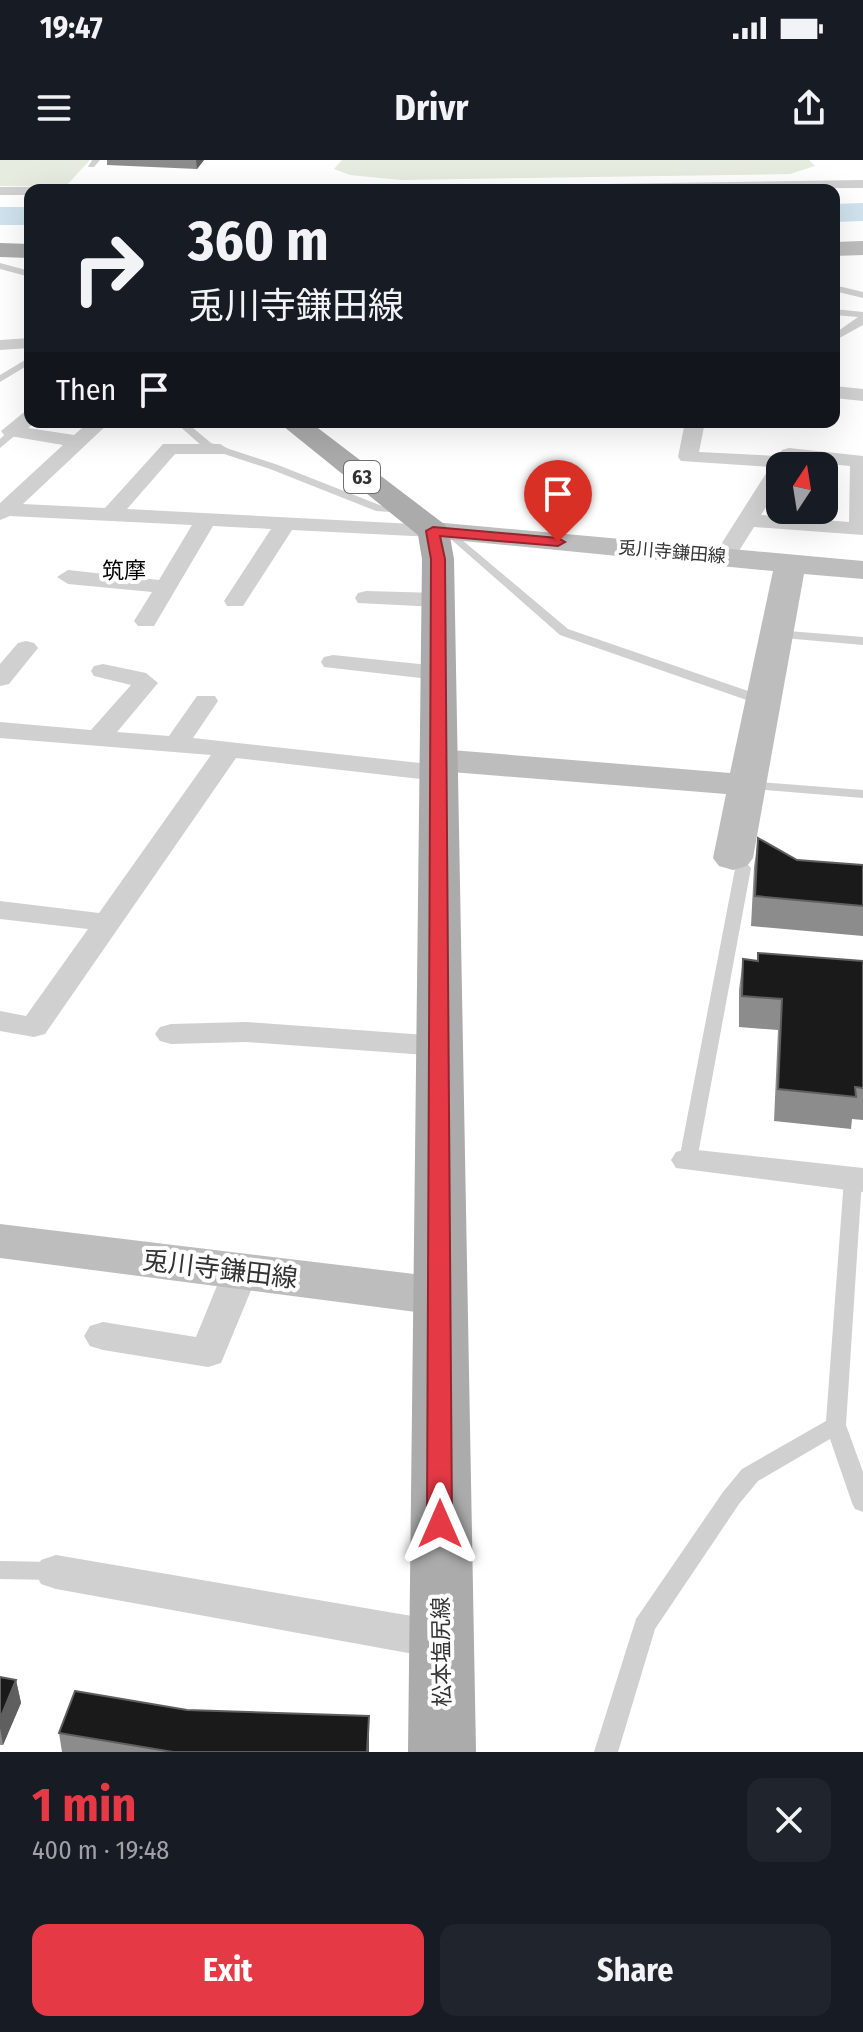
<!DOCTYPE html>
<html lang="en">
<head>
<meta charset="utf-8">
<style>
  :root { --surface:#171b24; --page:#20242c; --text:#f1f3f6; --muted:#9ea1a6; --accent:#e63946 }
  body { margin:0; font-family:"Fira Sans Condensed","Noto Sans JP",sans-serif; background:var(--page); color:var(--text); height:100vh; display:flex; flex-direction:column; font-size:30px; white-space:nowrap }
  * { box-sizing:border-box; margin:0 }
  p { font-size:26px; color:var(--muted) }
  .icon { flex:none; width:44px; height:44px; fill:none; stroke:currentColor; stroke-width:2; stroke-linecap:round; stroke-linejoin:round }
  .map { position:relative; height:1592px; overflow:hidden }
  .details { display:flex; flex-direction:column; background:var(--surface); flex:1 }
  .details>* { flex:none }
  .guide { position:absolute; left:24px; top:24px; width:816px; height:244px; border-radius:16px; box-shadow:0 8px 32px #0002; background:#171b24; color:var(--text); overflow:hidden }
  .needle { width:52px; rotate:12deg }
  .fabs { position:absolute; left:766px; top:292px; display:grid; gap:16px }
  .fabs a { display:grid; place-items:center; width:72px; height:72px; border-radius:16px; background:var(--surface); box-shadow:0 8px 32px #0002; font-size:40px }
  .pin { position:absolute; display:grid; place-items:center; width:68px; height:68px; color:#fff; margin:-82px -34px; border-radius:50% 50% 50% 0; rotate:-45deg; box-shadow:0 0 8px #0007 }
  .pin .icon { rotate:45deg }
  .me { position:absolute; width:88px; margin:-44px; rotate:0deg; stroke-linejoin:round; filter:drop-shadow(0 0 6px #0008) }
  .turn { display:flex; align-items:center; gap:28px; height:168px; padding:0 32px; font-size:36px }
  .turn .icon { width:104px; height:104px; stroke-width:2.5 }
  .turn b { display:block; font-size:56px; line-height:68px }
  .then { display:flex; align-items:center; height:76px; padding:0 32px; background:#0003; gap:16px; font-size:30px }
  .round { display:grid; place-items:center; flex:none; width:84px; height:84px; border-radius:16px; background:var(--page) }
  .headline { display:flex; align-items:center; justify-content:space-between; height:136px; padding:0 32px }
  h1 { font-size:48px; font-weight:700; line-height:60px; color:var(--accent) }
  .button { display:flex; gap:16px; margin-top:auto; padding:16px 32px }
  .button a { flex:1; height:92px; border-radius:16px; background:var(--accent); color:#fff; font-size:32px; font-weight:700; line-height:92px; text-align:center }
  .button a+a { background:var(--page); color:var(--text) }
  .status { display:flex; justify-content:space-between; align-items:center; height:56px; padding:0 40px; background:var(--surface); direction:ltr }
  .status svg { height:22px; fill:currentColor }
  header { display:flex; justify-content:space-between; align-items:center; height:104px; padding:0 32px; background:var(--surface); font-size:36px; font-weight:700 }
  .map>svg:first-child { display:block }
</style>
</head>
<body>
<div class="status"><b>19:47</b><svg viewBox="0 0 49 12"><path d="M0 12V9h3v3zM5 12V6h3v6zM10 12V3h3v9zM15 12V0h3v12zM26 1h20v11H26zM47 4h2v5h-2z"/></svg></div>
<header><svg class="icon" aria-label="menu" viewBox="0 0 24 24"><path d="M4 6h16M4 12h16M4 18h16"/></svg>Drivr<svg class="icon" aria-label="share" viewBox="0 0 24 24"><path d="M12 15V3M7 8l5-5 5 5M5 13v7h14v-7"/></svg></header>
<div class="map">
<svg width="863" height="1592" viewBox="0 0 863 1592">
  <rect width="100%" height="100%" fill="#fff"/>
  <!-- green -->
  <g fill="#e6ecdf">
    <polygon points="0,0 90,0 65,27 0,26"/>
    <polygon points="342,0 809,0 815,6 790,14 401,20 350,15 334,9"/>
  </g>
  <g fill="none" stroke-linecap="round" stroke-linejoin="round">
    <!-- river -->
    <g fill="#cfe2ee" fill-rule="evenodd">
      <polygon points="863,43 863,61 834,62 834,44"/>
      <rect x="0" y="47" width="30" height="18"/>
    </g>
    <!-- lane -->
    <g fill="#d0d0d0" fill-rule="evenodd">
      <polygon points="92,0 100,0 94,7 88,7"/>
      <polygon points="0,103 30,111 30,117 0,109"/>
      <polygon points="834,125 863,132 863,138 834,131"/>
      <polygon points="834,149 863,152 863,165 834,181 834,174 858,157 834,155"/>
      <polygon points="30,197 30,204 0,222 0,215"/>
      <polygon points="175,262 186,262 211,283 278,305 382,346 404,347 410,350 404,353 376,351 270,309 203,287"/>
      <polygon points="9,271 18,273 0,288 0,279"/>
      <polygon points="449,369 568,469 768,538 770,541 763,545 758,544 560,475 445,374 445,370"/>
      <polygon points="776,470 863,477 863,485 772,477 772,471"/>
      <polygon points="746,621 863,630 863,638 741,628 739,625"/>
      <polygon points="733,694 738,695 751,708 697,1000 694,1004 682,1004 679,1000 735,709 726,698"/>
      <polygon points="853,1013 859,1015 862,1019 846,1265 863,1312 863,1352 855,1349 852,1343 830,1279 758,1321 739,1344 655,1469 618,1592 594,1592 636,1459 723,1332 742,1309 826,1261 844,1019 847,1015"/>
      <polygon points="0,1401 54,1402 62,1404 65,1411 62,1418 54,1420 0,1419"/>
    </g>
    <!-- street -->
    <g fill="#d0d0d0" fill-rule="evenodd">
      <polygon points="863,20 863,28 465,30 472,26"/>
      <polygon points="0,27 30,27 37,30 30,30 30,35 0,35"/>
      <polygon points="30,178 30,188 0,190 0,180"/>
      <polygon points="834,226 863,229 863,241 834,238"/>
      <polygon points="30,251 30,262 36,262 28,268 74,275 89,262 110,262 23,344 105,348 163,284 220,284 230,290 227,294 175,294 127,349 433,365 444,371 433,377 292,370 243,446 227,446 224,441 271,369 213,366 154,466 138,466 134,461 152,432 68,424 57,417 68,410 159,420 192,365 10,356 0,360 0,343 63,285 4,275 1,271 23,253"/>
      <path d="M 685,262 L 705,262 L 699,292 L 778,296 L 782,290 L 789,288 L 863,296 L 863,375 L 754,367 L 732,402 L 716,402 L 713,397 L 770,307 L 681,301 L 678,297 ZM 795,301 L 850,306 L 849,362 L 761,355 L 780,325 L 780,306 L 792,306 Z"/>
      <polygon points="366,431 438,433 446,435 449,440 446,445 438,447 358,443 355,438 358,433"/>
      <polygon points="26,481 34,483 38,488 9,524 0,526 0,504 18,483"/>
      <polygon points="333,495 438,506 447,508 450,513 447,518 438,520 324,507 321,502 324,497"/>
      <polygon points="103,504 146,513 158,523 117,572 169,576 197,536 215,536 218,541 193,578 438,605 447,607 451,613 447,619 438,621 236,598 45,874 34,877 0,871 0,851 26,856 88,769 0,759 0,741 99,753 211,595 0,578 0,562 91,570 131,525 94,516 91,511 94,506"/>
      <polygon points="246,862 440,876 451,879 456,886 451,893 440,896 246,882 171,884 160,881 155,874 160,867 171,864"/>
      <polygon points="688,989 863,1008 863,1032 676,1008 671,1000 676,992"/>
      <polygon points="241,1098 254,1102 259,1111 221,1203 208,1207 103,1190 90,1186 84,1176 90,1166 103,1162 196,1177 223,1111 228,1102"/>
      <polygon points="56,1395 441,1461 456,1467 463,1480 456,1493 441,1499 56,1429 41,1424 35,1412 41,1400"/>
    </g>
    <!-- secondary -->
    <g fill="#bdbdbd" fill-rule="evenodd">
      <polygon points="863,81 863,95 834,96 834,82"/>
      <polygon points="433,362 863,401 863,419 804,414 753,698 747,706 733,710 719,706 713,698 726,634 439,611 426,608 421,600 426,592 439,589 730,613 773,411 422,377 418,371 422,365"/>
      <polygon points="0,1064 439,1117 457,1123 465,1136 457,1149 439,1155 0,1098"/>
    </g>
    <!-- primary -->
    <g fill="#ababab" fill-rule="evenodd">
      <polygon points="0,83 30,84 30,98 0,97"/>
      <polygon points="278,262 310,262 444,364 449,371 454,399 476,1592 408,1592 422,399 418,375"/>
    </g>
  </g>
  <!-- wall -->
  <g fill="#8c8c8c">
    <polygon points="107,0 204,0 197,9 107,5"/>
    <polygon points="758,678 797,700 863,705 863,776 751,766 754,707"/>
    <polygon points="758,793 863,801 863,960 852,959 851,969 774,961 778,870 739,867 739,830 743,799 757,801"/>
    <polygon points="0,1517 16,1520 21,1543 3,1585 0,1585"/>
    <polygon points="187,1550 369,1556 369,1592 62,1592 59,1573"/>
  </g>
  <!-- shaded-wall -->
  <g fill="#5f5f5f">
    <polygon points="196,0 204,0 197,9"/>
    <polygon points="16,1520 21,1543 3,1585 0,1568 0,1559"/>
    <polygon points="369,1556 369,1592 367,1592"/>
  </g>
  <!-- building -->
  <g fill="#1a1a1a" stroke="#5f5f5f" stroke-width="2">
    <polygon points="758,678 797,700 863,705 863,746 755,736"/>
    <polygon points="758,793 863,801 863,928 855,927 856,937 778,929 782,839 742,836 743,799 758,801"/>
    <polygon points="0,1517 16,1520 0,1559"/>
    <polygon points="75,1531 187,1550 369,1556 367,1592 173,1592 59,1573"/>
  </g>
  <!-- route -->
  <polygon fill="#e63946" stroke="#96252e" stroke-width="2" points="433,367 558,378 565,382 558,386 440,376 445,399 452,1364 449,1371 440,1374 431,1371 427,1364 431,399 426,371"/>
  <g text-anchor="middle" stroke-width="8" stroke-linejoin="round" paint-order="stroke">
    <!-- far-street labels -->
    <g font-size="18" fill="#333" stroke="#fff">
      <text transform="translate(672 392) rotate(5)" y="6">兎川寺鎌田線</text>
    </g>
    <!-- shield labels -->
    <rect fill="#fff" stroke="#707070" stroke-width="2" x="344" y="301" width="36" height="32" rx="6"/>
    <g font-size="20" font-weight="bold" fill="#333">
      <text x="362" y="324">63</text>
    </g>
    <!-- far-quarter labels -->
    <g font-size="22" fill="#000" stroke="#fff">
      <text x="124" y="418">筑摩</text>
    </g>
    <!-- street labels -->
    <g font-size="22" fill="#333" stroke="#fff">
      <text transform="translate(441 1492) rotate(-91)" y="8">松本塩尻線</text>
    </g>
    <!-- near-street labels -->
    <g font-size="26" fill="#333" stroke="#fff">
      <text transform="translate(220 1109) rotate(7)" y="9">兎川寺鎌田線</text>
    </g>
  </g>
</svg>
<div class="fabs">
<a><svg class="needle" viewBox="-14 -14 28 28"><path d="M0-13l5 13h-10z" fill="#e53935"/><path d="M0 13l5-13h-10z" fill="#9ea1a6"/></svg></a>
</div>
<div class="pin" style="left:558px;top:382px;background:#d93025"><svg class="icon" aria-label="arrive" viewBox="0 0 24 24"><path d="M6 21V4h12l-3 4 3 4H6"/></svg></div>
<svg class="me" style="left:440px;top:1364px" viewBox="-20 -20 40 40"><path d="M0-17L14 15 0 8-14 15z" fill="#e63946" stroke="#fff" stroke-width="4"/></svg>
<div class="guide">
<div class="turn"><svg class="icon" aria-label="right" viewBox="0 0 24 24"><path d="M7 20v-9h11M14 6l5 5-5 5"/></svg><div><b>360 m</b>兎川寺鎌田線</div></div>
<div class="then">Then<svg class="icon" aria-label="arrive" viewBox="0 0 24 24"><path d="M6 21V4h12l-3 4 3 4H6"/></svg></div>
</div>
</div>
<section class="details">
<div class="headline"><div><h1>1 min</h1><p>400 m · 19:48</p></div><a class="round"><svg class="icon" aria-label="close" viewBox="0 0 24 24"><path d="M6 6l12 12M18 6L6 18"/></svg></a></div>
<div class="button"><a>Exit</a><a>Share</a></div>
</section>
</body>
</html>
